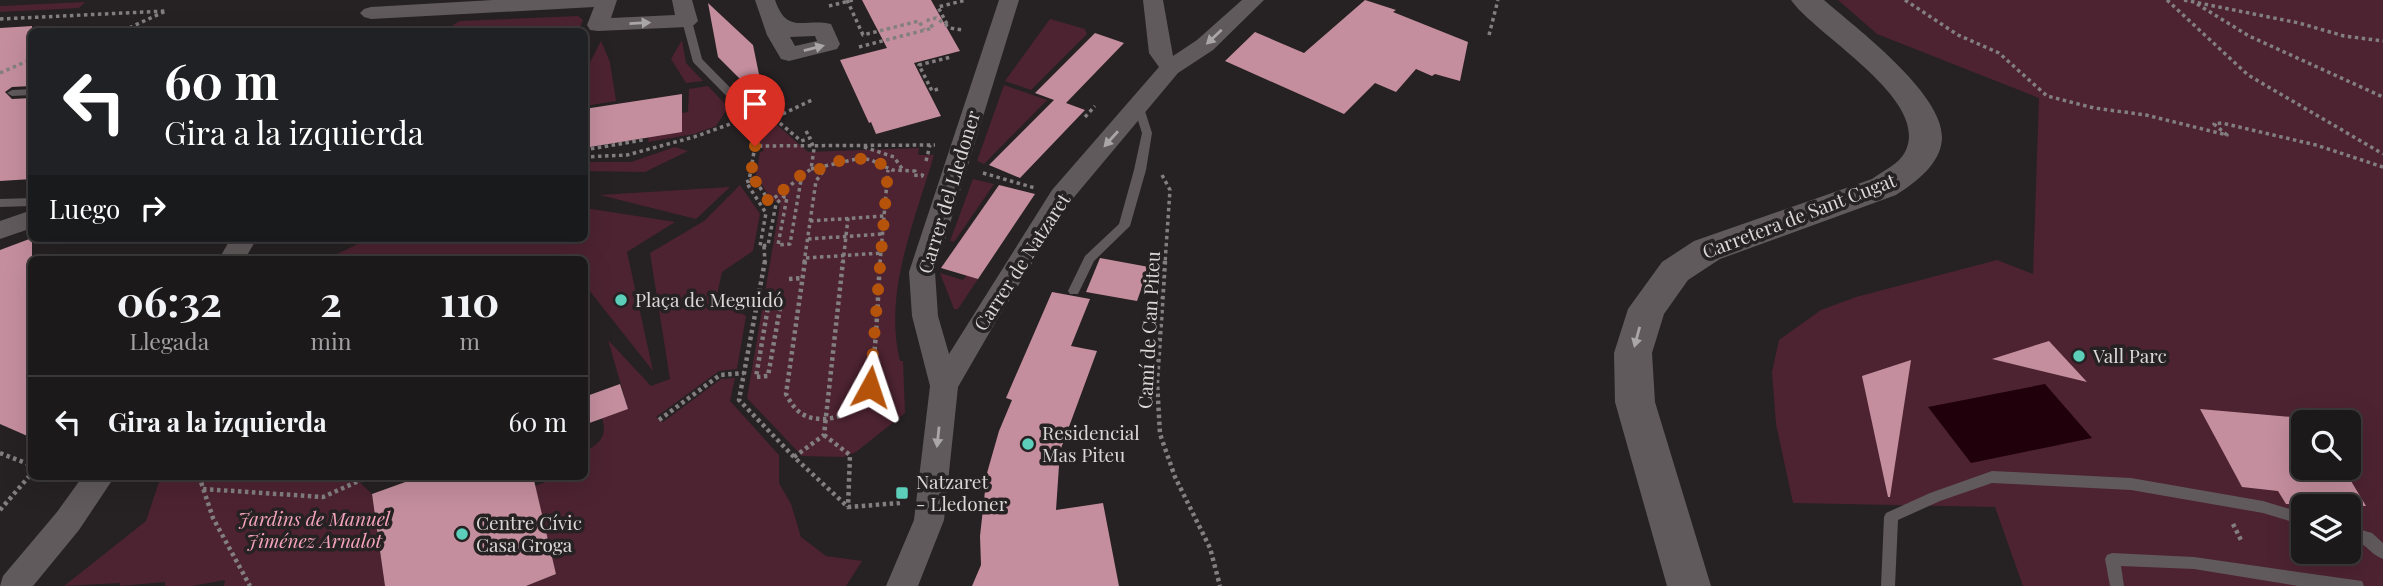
<!DOCTYPE html>
<html lang="es">
<head>
<meta charset="utf-8">
<style>
  :root { --surface:#1c191a; --page:#252223; --text:#f1f3f6; --muted:#a0a0a2; --line:#3a3839 }
  body { margin:0; font-family:"Playfair Display",serif; background:var(--page); color:var(--text); height:100vh; display:flex; flex-direction:column; font-size:26px; white-space:nowrap }
  * { box-sizing:border-box; margin:0 }
  p { font-size:23px; color:var(--muted) }
  .icon { flex:none; width:38px; height:38px; fill:none; stroke:currentColor; stroke-width:2; stroke-linecap:round; stroke-linejoin:round }
  .map { position:relative; flex:1; overflow:hidden }
  .drawer { position:absolute; left:28px; top:256px; width:560px; height:224px; display:flex; flex-direction:column; background:var(--surface); border-radius:10px; box-shadow:0 7px 28px #0002,0 0 0 2px var(--line) }
  .drawer>* { flex:none }
  .hud { position:absolute; left:28px; top:28px; width:560px; height:214px; border-radius:10px; box-shadow:0 7px 28px #0002,0 0 0 2px var(--line); background:#202124; color:#fff; overflow:hidden }
  .controls { position:absolute; left:2291px; top:410px; display:grid; gap:14px }
  .controls a { display:grid; place-items:center; width:70px; height:70px; border-radius:10px; background:var(--surface); box-shadow:0 7px 28px #0002,0 0 0 2px var(--line); font-size:35px }
  .pin { position:absolute; display:grid; place-items:center; width:60px; height:60px; color:#fff; margin:-72px -30px; border-radius:50% 50% 50% 0; rotate:-45deg; box-shadow:0 0 7px #0007 }
  .pin .icon { rotate:45deg }
  .me { position:absolute; width:77px; margin:-38px; rotate:5deg; stroke-linejoin:round; filter:drop-shadow(0 0 5px #0008) }
  .turn { display:flex; align-items:center; gap:24px; height:147px; padding:0 21px; font-size:32px }
  .turn .icon { width:91px; height:91px; stroke-width:2.5 }
  .turn b { display:block; font-size:49px; line-height:60px }
  .then { display:flex; align-items:center; height:66px; padding:0 21px; background:#0003; gap:14px; font-size:26px }
  .eta { display:flex; justify-content:space-evenly; align-items:center; height:119px; text-align:center }
  .eta b { font-size:42px; font-weight:700; line-height:49px }
  ul { padding:0; list-style:none }
  li { display:flex; align-items:center; gap:21px; height:91px; padding:0 21px; border-top:2px solid var(--line) }
  li div { flex:1 }
  li b { display:block; font-size:26px }
  li em { font-style:normal }
  .map>svg:first-child { display:block }
</style>
</head>
<body>
<div class="map">
<svg width="2383" height="586" viewBox="0 0 2383 586">
  <rect width="100%" height="100%" fill="#262122"/>
  <!-- green -->
  <g fill="#4d2331" fill-rule="evenodd">
    <path d="M 1838,0 L 2383,0 L 2383,586 L 2023,586 L 1995,507 L 1793,503 L 1776,424 L 1772,372 L 1779,340 L 1821,310 L 1856,297 L 1997,260 L 2033,274 L 2039,98 L 1877,34 ZM 2303,422 L 2348,422 L 2348,467 L 2303,467 ZM 2303,506 L 2348,506 L 2348,551 L 2303,551 Z"/>
    <polygon points="85,2 79,8 0,12 0,6"/>
    <polygon points="578,16 583,20 578,31 449,31 453,25 460,21"/>
    <polygon points="1050,19 1085,29 1087,34 1031,90 1005,81"/>
    <polygon points="682,40 686,63 703,81 686,83 671,59"/>
    <polygon points="601,41 610,62 616,101 585,106 585,72"/>
    <polygon points="1004,85 1047,100 984,164 977,161"/>
    <polygon points="708,86 726,105 727,109 716,126 694,134 648,142 649,137 682,131 682,113 688,112 689,89"/>
    <path d="M 768,117 L 808,152 L 919,148 L 918,155 L 934,155 C 915,221 883,292 900,361 L 903,361 L 905,413 L 856,452 L 844,457 L 802,456 L 747,398 L 780,204 L 770,198 L 756,175 L 760,152 L 764,151 L 750,126 Z"/>
    <polygon points="675,147 688,151 645,172 585,171 585,162 631,162"/>
    <polygon points="973,179 994,184 954,242 950,241"/>
    <path d="M 740,185 L 760,214 L 753,251 L 722,272 L 716,299 L 746,316 L 737,369 L 719,371 L 656,417 L 663,422 L 721,379 L 735,378 L 730,401 L 779,455 L 779,483 L 791,504 L 801,537 L 826,556 L 862,561 L 846,586 L 526,586 L 556,574 L 535,486 L 562,476 L 584,476 L 585,451 C 600,444 608,435 602,418 L 628,409 L 608,340 L 651,386 L 670,379 L 650,253 L 704,221 Z"/>
    <polygon points="730,187 696,219 600,195"/>
    <polygon points="585,208 675,222 627,252 653,371 585,285 584,259 327,259 360,243 459,241 461,238 584,238"/>
    <polygon points="940,273 963,280 967,275 978,279 958,309 954,309"/>
    <polygon points="161,476 353,476 372,494 385,586 224,586 225,580 192,586 165,586 165,582 120,586 120,583 64,586 146,521"/>
  </g>
  <!-- water -->
  <polygon fill="#20000b" points="2045,384 2092,438 1971,463 1928,407"/>
  <!-- building -->
  <g fill="#c48e9e">
    <polygon points="862,0 931,0 960,51 914,63 941,116 876,134 871,122 869,123 840,60 887,48"/>
    <polygon points="1365,0 1396,10 1393,12 1468,42 1460,81 1435,74 1432,76 1416,69 1396,92 1375,83 1344,114 1225,61 1255,32 1304,53"/>
    <polygon points="708,3 753,45 765,104 718,57"/>
    <polygon points="32,26 32,86 12,87 5,92 12,99 32,98 32,179 0,181 0,28"/>
    <polygon points="1095,33 1124,43 1066,103 1085,110 1020,178 989,165 1054,100 1035,93"/>
    <polygon points="682,94 682,132 584,148 584,109"/>
    <polygon points="999,185 1035,194 978,279 941,268"/>
    <polygon points="32,238 32,438 0,424 0,250"/>
    <polygon points="1100,258 1149,267 1137,301 1086,292"/>
    <polygon points="1052,292 1090,299 1071,346 1097,351 1060,451 1056,510 1103,503 1119,586 972,586 981,565 980,536 987,473 999,431 1012,400 1006,398"/>
    <polygon points="2049,341 2087,382 1992,359"/>
    <polygon points="1911,360 1890,497 1888,497 1862,376"/>
    <polygon points="620,384 628,409 584,425 584,397"/>
    <polygon points="2200,409 2303,418 2303,467 2330,467 2335,475 2348,476 2366,506 2286,504 2278,491 2242,487"/>
    <polygon points="422,476 533,476 556,574 526,586 385,586 372,494"/>
  </g>
  <g fill="none" stroke-linecap="round" stroke-linejoin="round">
    <!-- path-far1 -->
    <g stroke="#837f80" stroke-width="3.5" stroke-dasharray="3.5 3.5" stroke-linecap="butt">
      <polyline points="847,0 863,35 919,21 924,30"/>
      <polyline points="1905,0 1958,35 1999,53 2047,96 2094,108 2146,115 2227,135 2214,124 2222,123 2316,145 2383,167"/>
      <polyline points="2167,0 2248,75 2383,154"/>
      <polyline points="2184,0 2299,23 2344,36 2383,41"/>
      <polyline points="2197,4 2249,36 2383,97"/>
      <polyline points="829,6 853,0"/>
      <polyline points="0,19 166,11 120,32"/>
      <polyline points="947,24 938,7 966,0"/>
      <polyline points="1489,35 1498,0"/>
      <polyline points="859,47 933,28 928,20 936,18 950,28 962,30"/>
      <polyline points="584,55 590,43"/>
      <polyline points="0,73 32,59"/>
      <polyline points="938,89 932,91 919,65 951,57"/>
      <polyline points="1085,117 1095,106"/>
      <polyline points="806,131 810,138"/>
      <polyline points="750,137 755,146 935,145"/>
      <polyline points="755,146 749,181 746,182 766,213 760,246 768,245 776,204 783,197 787,197 778,245 790,244 802,174"/>
      <polyline points="864,147 894,157 903,170"/>
      <polyline points="584,150 643,140"/>
      <polyline points="584,157 627,155 694,137 733,123"/>
      <polyline points="926,161 930,145"/>
      <polyline points="811,169 861,158 871,160 892,170 915,171 914,175 922,176 923,173"/>
      <polyline points="983,173 1035,188"/>
      <polyline points="1162,175 1170,190 1165,263"/>
      <polyline points="750,180 754,179 770,202"/>
      <polyline points="769,202 811,169 814,149 810,138 801,141 774,118 812,100"/>
      <polyline points="810,221 885,216"/>
      <polyline points="808,239 883,234"/>
      <polyline points="764,246 765,263"/>
      <polyline points="806,258 882,253"/>
      <polyline points="804,263 816,181 825,169"/>
      <polyline points="843,263 848,218"/>
      <polyline points="880,263 888,170"/>
    </g>
    <!-- path -->
    <g stroke="#837f80" stroke-width="4.5" stroke-dasharray="3.5 3.5" stroke-linecap="butt">
      <polyline points="765,261 739,400 794,457 848,507 900,503"/>
      <path d="M 805,261 L 786,394 C 795,411 803,419 824,419 C 840,418 857,411 866,397 C 876,380 878,287 880,261"/>
      <polyline points="1165,261 1157,382 1160,434 1175,477 1210,548 1220,586"/>
      <polyline points="789,279 802,278"/>
      <polyline points="756,308 768,307 756,377 768,376 780,308"/>
      <polyline points="659,420 720,375 744,373"/>
      <polyline points="824,435 850,455 848,507"/>
      <polyline points="0,453 28,464"/>
      <polyline points="794,457 824,435 843,261"/>
      <polyline points="199,476 213,518 250,586"/>
      <polyline points="203,489 323,497 370,476"/>
      <polyline points="0,510 32,473"/>
      <polyline points="2233,524 2242,542"/>
    </g>
    <!-- service -->
    <g fill="#615a5c" fill-rule="evenodd">
      <polygon points="687,18 692,21 702,59 758,116 759,118 758,120 750,120 693,62 682,21"/>
      <polygon points="32,89 32,95 12,96 7,93 12,90"/>
      <polygon points="1139,105 1144,108 1152,133 1146,170 1130,226 1094,261 1078,294 1070,294 1068,291 1085,256 1119,224 1134,170 1142,133 1134,108"/>
      <polygon points="32,198 32,206 0,207 0,199"/>
      <polygon points="1992,471 2131,478 2263,501 2303,513 2303,525 2263,513 2131,490 1992,483 1940,501 1898,520 1895,586 1881,586 1884,517 1886,513 1930,493"/>
      <path d="M 2348,526 L 2372,533 L 2383,543 L 2383,559 C 2368,553 2369,544 2348,538 Z"/>
      <polygon points="2112,553 2194,557 2362,581 2364,586 2298,586 2194,569 2121,566 2124,586 2110,586 2105,559 2107,555"/>
    </g>
    <!-- minor -->
    <g fill="#615a5c" fill-rule="evenodd">
      <polygon points="493,0 617,0 611,18 675,15 672,0 692,0 698,21 694,25 687,27 598,31 590,30 587,25 594,7 371,19 364,17 360,13 364,9 371,7"/>
      <path d="M 755,0 L 775,0 C 787,35 804,18 831,24 L 840,44 L 837,49 L 789,61 L 781,59 L 767,35 ZM 815,36 L 817,41 L 795,46 L 790,37 Z"/>
      <polygon points="999,0 1019,0 935,272 938,316 949,354 1052,190 1159,67 1149,53 1143,0 1163,0 1173,56 1197,40 1242,0 1264,0 1213,50 1178,73 1070,202 995,323 958,387 944,520 918,586 886,586 914,520 930,386 912,316 909,272"/>
      <polygon points="32,210 32,228 0,239 0,221"/>
      <polygon points="231,238 257,238 245,259 219,259"/>
      <polygon points="83,476 115,476 79,530 33,586 0,586 3,576 57,512"/>
    </g>
    <!-- secondary -->
    <path fill="#615a5c" fill-rule="evenodd" d="M 1791,0 L 1824,0 C 1856,28 1943,93 1942,138 C 1941,164 1916,182 1896,195 L 1720,259 L 1688,280 L 1664,314 L 1652,353 L 1655,402 L 1711,586 L 1667,586 L 1615,402 L 1614,353 L 1628,309 L 1662,262 L 1694,241 L 1872,179 C 1883,171 1899,164 1905,152 C 1932,100 1816,36 1791,0 Z"/>
  </g>
  <!-- one-way arrows -->
  <defs><path id="oneway-solid" d="M-6-.8H1V-3.2L6.5 0L1 3.2V.8H-6Z" transform="scale(1.75)"/></defs>
  <g fill="#aaa5a6">
    <use href="#oneway-solid" transform="translate(640 23) rotate(-3)"/>
    <use href="#oneway-solid" transform="translate(1214 37) rotate(137)"/>
    <use href="#oneway-solid" transform="translate(814 48) rotate(-14)"/>
    <use href="#oneway-solid" transform="translate(1111 139) rotate(132)"/>
    <use href="#oneway-solid" transform="translate(1637 337) rotate(105)"/>
    <use href="#oneway-solid" transform="translate(938 437) rotate(96)"/>
  </g>
  <g fill="none" stroke-linecap="round" stroke-linejoin="round">
    <!-- route -->
    <polyline stroke="#b45309" stroke-width="12" stroke-dasharray="0 21.6" points="755,146 750,181 754,179 769,202 802,174 811,169 825,169 839,161 867,158 876,160 888,170 870,387"/>
  </g>
  <!-- markers -->
  <g fill="#5cceba" stroke="#262122" stroke-width="2.5">
    <circle cx="621" cy="300" r="7"/>
    <circle cx="2079" cy="356" r="7"/>
    <circle cx="1028" cy="444" r="7"/>
    <rect x="895" y="486" width="14" height="14" rx="3.5"/>
    <circle cx="462" cy="534" r="7"/>
  </g>
  <g text-anchor="middle" stroke-width="7" stroke-linejoin="round" paint-order="stroke">
    <!-- street labels -->
    <g font-size="19" fill="#dad7d7" stroke="#262122">
      <text transform="translate(949 192) rotate(-73)" y="7">Carrer del Lledoner</text>
      <text transform="translate(1799 216) rotate(-21)" y="7">Carretera de Sant Cugat</text>
      <text transform="translate(1022 262) rotate(-57)" y="7">Carrer de Natzaret</text>
      <text transform="translate(1149 330) rotate(-87)" y="7">Camí de Can Piteu</text>
    </g>
    <!-- poi labels -->
    <g font-size="19" fill="#dad7d7" stroke="#262122" text-anchor="start">
      <text x="635" y="307">Plaça de Meguidó</text>
      <text x="2093" y="363">Vall Parc</text>
      <text x="1042" y="440">Residencial<tspan x="1042" dy="22">Mas Piteu</tspan></text>
      <text x="916" y="489">Natzaret<tspan x="916" dy="22">- Lledoner</tspan></text>
      <text x="476" y="530">Centre Cívic<tspan x="476" dy="22">Casa Groga</tspan></text>
    </g>
    <!-- park labels -->
    <g font-size="19" font-style="italic" fill="#f4a4bc" stroke="#262122">
      <text x="314" y="526">Jardins de Manuel<tspan x="314" dy="22">Jiménez Arnalot</tspan></text>
    </g>
  </g>
</svg>
<div class="controls">
<a><svg class="icon" aria-label="search" viewBox="0 0 24 24"><circle cx="10" cy="10" r="6"/><path d="M15 15l6 6"/></svg></a>
<a><svg class="icon" aria-label="layers" viewBox="0 0 24 24"><path d="M12 4l9 5-9 5-9-5zM3 14l9 5 9-5"/></svg></a>
</div>
<div class="pin" style="left:755px;top:146px;background:#d93025"><svg class="icon" aria-label="arrive" viewBox="0 0 24 24"><path d="M6 21V4h12l-3 4 3 4H6"/></svg></div>
<svg class="me" style="left:870px;top:387px" viewBox="-20 -20 40 40"><path d="M0-17L14 15 0 8-14 15z" fill="#b45309" stroke="#fff" stroke-width="4"/></svg>
<div class="hud">
<div class="turn"><svg class="icon" aria-label="left" viewBox="0 0 24 24"><path d="M17 20v-9H6M10 6l-5 5 5 5"/></svg><div><b>60 m</b>Gira a la izquierda</div></div>
<div class="then">Luego<svg class="icon" aria-label="right" viewBox="0 0 24 24"><path d="M7 20v-9h11M14 6l5 5-5 5"/></svg></div>
</div>
<section class="drawer">
<div class="eta">
<div><b>06:32</b><p>Llegada</p></div>
<div><b>2</b><p>min</p></div>
<div><b>110</b><p>m</p></div>
</div>
<ul>
<li><svg class="icon" aria-label="left" viewBox="0 0 24 24"><path d="M17 20v-9H6M10 6l-5 5 5 5"/></svg><div><b>Gira a la izquierda</b></div><em>60 m</em></li>
</ul>
</section>
</div>
</body>
</html>
